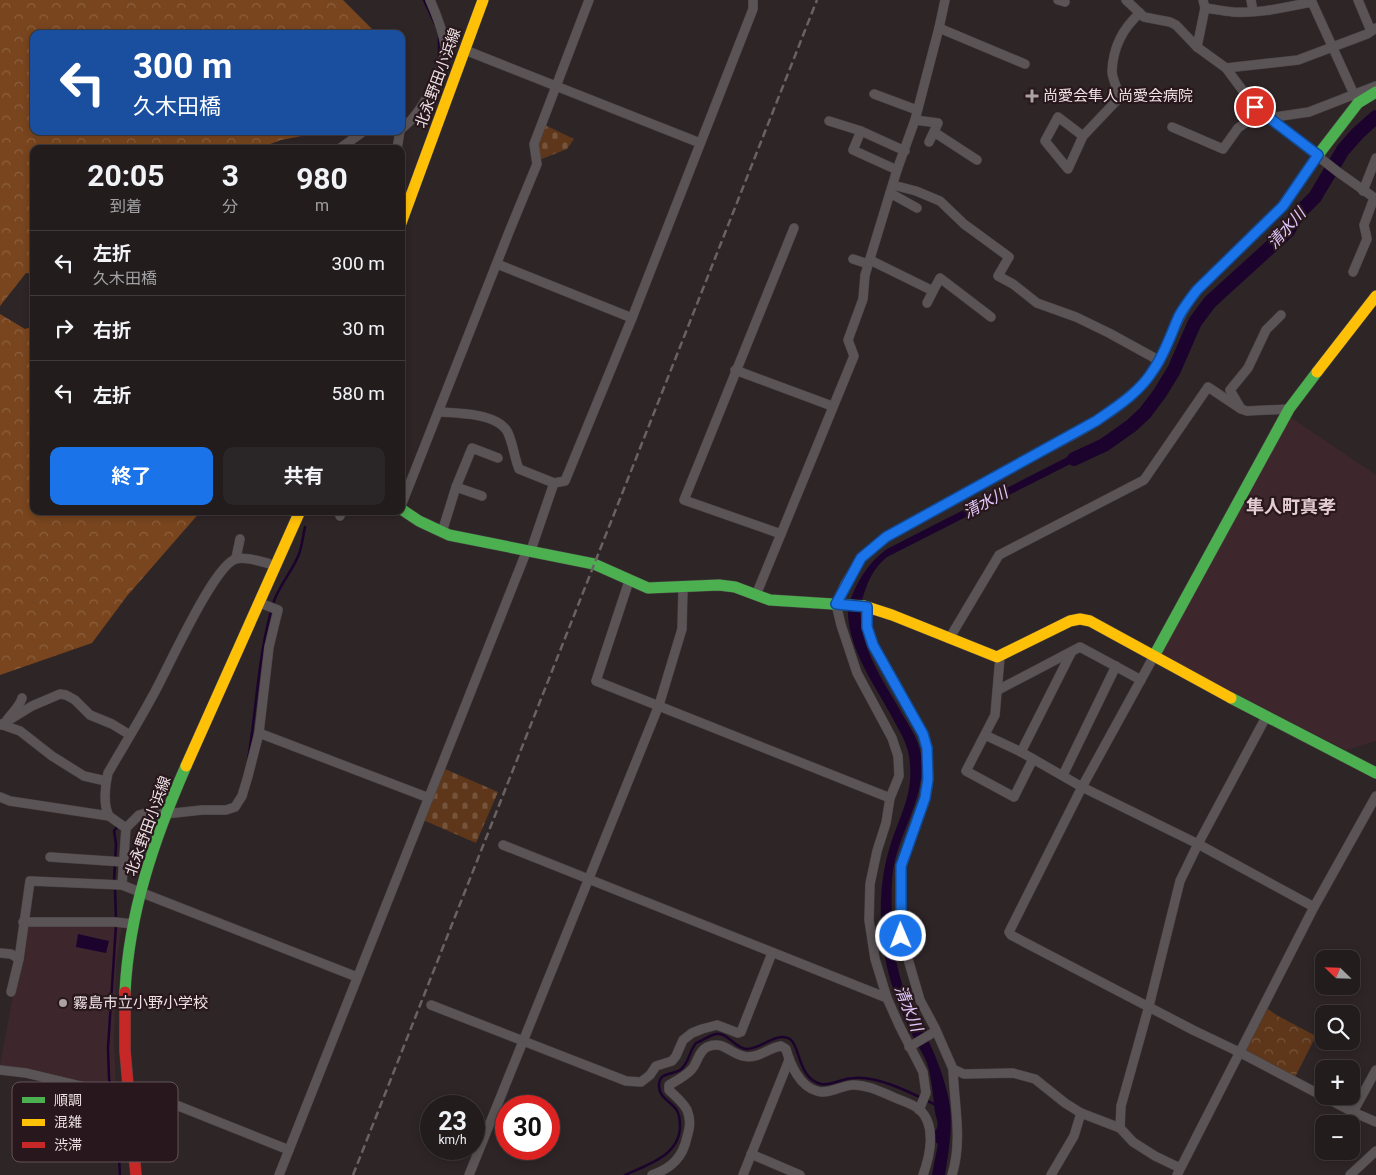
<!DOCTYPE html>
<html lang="ja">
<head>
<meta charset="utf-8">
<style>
  :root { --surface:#221c1d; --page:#2a2526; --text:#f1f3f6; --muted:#a2a1a4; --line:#3f3a3b; --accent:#1a73e8 }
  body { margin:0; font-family:Roboto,"Noto Sans JP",sans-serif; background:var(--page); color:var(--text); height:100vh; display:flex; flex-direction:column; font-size:19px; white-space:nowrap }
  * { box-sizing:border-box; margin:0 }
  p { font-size:16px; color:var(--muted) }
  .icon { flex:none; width:28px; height:28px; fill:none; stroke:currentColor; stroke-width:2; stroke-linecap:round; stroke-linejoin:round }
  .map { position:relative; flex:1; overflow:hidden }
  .panel { position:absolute; left:30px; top:145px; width:375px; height:370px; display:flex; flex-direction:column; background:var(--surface); border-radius:10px; box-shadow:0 2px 8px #0003,0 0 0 1px var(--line) }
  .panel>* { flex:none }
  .hud { position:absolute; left:30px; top:30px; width:375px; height:105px; border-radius:10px; box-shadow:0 2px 8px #0003,0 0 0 1px var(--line); background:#1a4fa0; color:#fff; overflow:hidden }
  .needle { width:32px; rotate:293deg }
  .controls { position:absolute; left:1315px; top:950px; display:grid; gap:10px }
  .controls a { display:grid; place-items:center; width:45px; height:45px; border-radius:10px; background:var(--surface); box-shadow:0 2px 8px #0003,0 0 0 1px var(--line); font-size:25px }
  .speed { position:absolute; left:420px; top:1095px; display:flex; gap:10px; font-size:25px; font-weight:700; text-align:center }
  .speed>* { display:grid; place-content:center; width:65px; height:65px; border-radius:50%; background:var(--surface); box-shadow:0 2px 8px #0003,0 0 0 1px var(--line); line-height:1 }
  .speed small { font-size:12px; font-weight:400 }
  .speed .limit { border:8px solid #d22; background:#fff; color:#111 }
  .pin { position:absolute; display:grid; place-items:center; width:42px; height:42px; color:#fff; margin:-21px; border:2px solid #fff; border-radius:50%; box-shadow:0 1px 5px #0007 }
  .me { position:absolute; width:55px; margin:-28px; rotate:359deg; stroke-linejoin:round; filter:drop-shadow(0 0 4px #0008) }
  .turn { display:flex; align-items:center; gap:18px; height:105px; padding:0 20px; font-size:22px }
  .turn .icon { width:65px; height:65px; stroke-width:2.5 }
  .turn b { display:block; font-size:35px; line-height:42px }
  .eta { display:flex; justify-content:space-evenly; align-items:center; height:85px; text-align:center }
  .eta b { font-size:30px; font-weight:700; line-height:35px }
  .action { display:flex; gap:10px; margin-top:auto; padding:10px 20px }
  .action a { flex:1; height:58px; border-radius:10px; background:var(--accent); color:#fff; font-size:20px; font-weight:700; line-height:58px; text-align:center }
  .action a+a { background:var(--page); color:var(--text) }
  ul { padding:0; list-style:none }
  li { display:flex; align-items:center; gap:15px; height:65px; padding:0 20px; border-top:1px solid var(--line) }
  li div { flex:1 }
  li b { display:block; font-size:19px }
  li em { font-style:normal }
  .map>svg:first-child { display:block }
</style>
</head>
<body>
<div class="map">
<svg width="1376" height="1175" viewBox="0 0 1376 1175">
  <defs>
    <pattern id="forest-crowns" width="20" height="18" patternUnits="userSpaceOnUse" patternTransform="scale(1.25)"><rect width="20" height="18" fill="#78451e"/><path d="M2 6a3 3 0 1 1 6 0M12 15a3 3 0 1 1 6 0" fill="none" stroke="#8c603f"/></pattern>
    <pattern id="cemetery-stones" width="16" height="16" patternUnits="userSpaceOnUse" patternTransform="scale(1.25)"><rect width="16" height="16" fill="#5e371a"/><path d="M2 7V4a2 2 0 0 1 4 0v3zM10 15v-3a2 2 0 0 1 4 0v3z" fill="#75543b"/></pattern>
    <pattern id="park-crowns" width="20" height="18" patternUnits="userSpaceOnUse" patternTransform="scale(1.25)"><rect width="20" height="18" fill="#5e371a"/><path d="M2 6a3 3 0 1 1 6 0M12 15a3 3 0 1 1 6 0" fill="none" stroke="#75543b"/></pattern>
  </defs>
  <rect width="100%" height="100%" fill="#2e2527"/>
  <!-- built -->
  <g fill="#3d272c">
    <polygon points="1287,415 1376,475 1376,741 1346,750 1160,655"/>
    <polygon points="27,924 122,924 116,964 114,1041 116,1092 0,1066 19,962"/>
  </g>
  <!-- forest -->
  <g fill="url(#forest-crowns)">
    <polygon points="0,0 343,0 377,34 34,34 34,131 328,131 281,140 257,149 34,149 34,274 26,273 0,306"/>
    <polygon points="0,314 25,329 34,326 34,511 201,511 127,596 92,643 0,675"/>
  </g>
  <!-- cemetery -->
  <g fill="url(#cemetery-stones)">
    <polygon points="545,125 574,139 567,149 539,160 537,143"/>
    <polygon points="445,769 498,792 476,843 423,820"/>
  </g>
  <!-- park -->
  <polygon fill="url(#park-crowns)" points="1265,1007 1278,1016 1316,1036 1294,1079 1239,1052"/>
  <!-- water -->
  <g fill="#1c032e">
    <path d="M 1079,451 L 1091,451 L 1092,453 L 887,557 C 877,565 870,576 866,588 C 847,633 883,679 904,717 C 911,729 919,741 921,755 C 926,794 904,824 895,860 C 890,881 892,907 892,928 C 893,951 899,977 907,999 C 912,1014 922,1028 929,1042 C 937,1059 944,1078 948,1096 C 954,1122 949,1149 945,1175 L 932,1175 L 938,1144 L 934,1141 L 934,1132 C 941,1126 936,1119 935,1112 C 933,1095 932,1079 927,1063 C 924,1055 919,1048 915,1040 C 907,1025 900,1008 894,991 C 879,950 876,892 889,850 C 899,815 915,795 909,756 C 907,742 897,727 891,715 C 874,684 850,651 848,615 C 848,602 855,587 862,576 C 869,565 877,556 887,549 Z"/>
    <polygon points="78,934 109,941 106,953 76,947"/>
  </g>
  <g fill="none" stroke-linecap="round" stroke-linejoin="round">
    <!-- stream -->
    <g stroke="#1c032e" stroke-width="2.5">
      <polyline points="424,0 435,24"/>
      <polyline points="439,36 439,58"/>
      <path d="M 248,760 C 257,707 258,652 274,601 C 280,584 293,570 299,554 C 302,546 303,536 305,527"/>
      <polyline points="114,882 116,844 114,831 117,827"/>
      <polyline points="115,888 116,920"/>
      <polyline points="111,1092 109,1078 108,1048 116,925"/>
      <polyline points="112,1097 117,1125 120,1175"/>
      <path d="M 625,1175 C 647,1165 679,1156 680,1127 C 680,1121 680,1114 676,1109 C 669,1100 658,1097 659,1084 C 660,1072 672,1075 680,1070 C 689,1064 689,1051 696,1043 C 702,1041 710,1035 716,1034 C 727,1032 735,1048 746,1049 C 761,1050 775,1031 790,1039 C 800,1045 798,1079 821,1084 C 832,1086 842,1078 854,1078 C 880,1076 913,1094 936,1105"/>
    </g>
    <!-- river -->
    <polyline stroke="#1c032e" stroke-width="14" points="1074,459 1104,445 1131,426 1145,413 1160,393 1174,370 1195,322 1210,302 1288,231 1297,215 1315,197 1343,150 1358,133 1376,117"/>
    <!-- street casing -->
    <g stroke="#494143" stroke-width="10">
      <g id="street">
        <polyline points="1058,0 1065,2"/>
        <polyline points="1126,0 1144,17 1170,22 1176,25 1197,47 1226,68 1255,107 1338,172 1376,199"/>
        <polyline points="1251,0 1253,11"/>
        <polyline points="1311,0 1358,103"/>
        <polyline points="1358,0 1371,31"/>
        <path d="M 1205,8 C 1214,9 1223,11 1233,12 C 1259,14 1286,7 1312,2"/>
        <polyline points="939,28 1025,64"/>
        <polyline points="1197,47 1205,8 1203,0"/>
        <polyline points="465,50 700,143"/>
        <polyline points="1226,68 1298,60 1367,34 1376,28"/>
        <polyline points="874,94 917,110"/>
        <polyline points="1268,118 1309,112 1376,86"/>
        <polyline points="915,120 938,123 929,142"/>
        <polyline points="829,121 861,131 905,151"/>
        <polyline points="1172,127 1223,149 1238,128 1248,121 1255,107"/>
        <path d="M 401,129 C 421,115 443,72 445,48 C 445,36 435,11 430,0"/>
        <polyline points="861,131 853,150 897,170"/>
        <polyline points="934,132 977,160"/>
        <path d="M 1083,136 L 1058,117 L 1045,141 L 1068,169 L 1083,136 L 1120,97 C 1118,90 1112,79 1112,71 C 1113,48 1123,28 1140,13"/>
        <polyline points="339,149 364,131"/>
        <polyline points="397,149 400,131"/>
        <polyline points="893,185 916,191 940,201 964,224 1009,257 998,276 1013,284 1037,303 1076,317 1109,333 1160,361"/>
        <polyline points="1363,191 1376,158"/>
        <polyline points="401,193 410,200"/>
        <polyline points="890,193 917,208"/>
        <polyline points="853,259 868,264"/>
        <polyline points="870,260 933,291 940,278 991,317"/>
        <polyline points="497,264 632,318"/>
        <polyline points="1353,272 1367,239 1364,225 1374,198"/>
        <polyline points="927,303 933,291"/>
        <polyline points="735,370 832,406"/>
        <polyline points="1240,407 1230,390 1248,368 1266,330 1281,315"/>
        <path d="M 439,412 C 457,413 496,413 507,431 C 513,442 514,457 519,469 L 554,483 L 565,481 L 632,318 L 753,9 L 753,0"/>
        <polyline points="456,487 482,496"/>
        <polyline points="401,506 509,232 537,164 534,144 589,0"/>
        <polyline points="340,516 342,511"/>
        <polyline points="442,532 456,487 472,448 498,458"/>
        <polyline points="781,534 684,500 794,228"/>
        <polyline points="531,550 554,483"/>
        <polyline points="236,558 240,539"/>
        <polyline points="629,581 596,681 890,798"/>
        <polyline points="756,595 854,356 848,340 863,299 865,275 897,170 915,120 939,28 945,0"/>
        <polyline points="867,607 867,627 873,645 923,734 927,748 927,779 925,797 901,866 901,935 920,1000 935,1028 953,1069 964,1074 1013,1073 1035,1079 1065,1103 1081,1113 1120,1128 1133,1142 1155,1156 1180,1168"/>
        <polyline points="949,639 999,555 1144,480 1208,387 1241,409 1247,411 1289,409"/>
        <polyline points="1154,656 1082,787 1009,932 1011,935 1026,943 1193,1030 1239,1052 1353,1112 1376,1122"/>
        <polyline points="1000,657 995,715 966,771 1014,797 1033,759"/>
        <polyline points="998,690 1080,647 1141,680"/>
        <path d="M 5,723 C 10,714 20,707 22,698"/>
        <polyline points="0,724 20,731 52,756 84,776 106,781"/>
        <polyline points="1,725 32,706 60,694 66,695 75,700 90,715 112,724 130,735"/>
        <polyline points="259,733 429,798"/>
        <polyline points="985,735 1021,752 1082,787 1198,844 1314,907"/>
        <polyline points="1021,752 1071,653"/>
        <polyline points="1063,775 1116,666"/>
        <polyline points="0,797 10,801 109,816 126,828"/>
        <path d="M 109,816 C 103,805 105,785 108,773 C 123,747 138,723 152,697 C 166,673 214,564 236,559 C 244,556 268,563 276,566"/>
        <polyline points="503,845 887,998"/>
        <polyline points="50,857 123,862"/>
        <polyline points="122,885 126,828 139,815 146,813 165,814 202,810 226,810 235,807 242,796 248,776 259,733 269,647 278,610 260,603"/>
        <polyline points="23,922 115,922 133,924"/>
        <polyline points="0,953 11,954 19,959"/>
        <polyline points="11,992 19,959 30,881 122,885 357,977"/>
        <polyline points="431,1005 626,1081 641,1082 650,1075 656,1066 672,1061 676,1056 683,1040 692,1033 702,1029 717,1025 738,1033 741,1032 772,953"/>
        <polyline points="909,1047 936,1031"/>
        <polyline points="0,1070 26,1073 114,1094 141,1091 289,1150"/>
        <path d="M 919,1110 L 926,1093 L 923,1072 L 899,1025 L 887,998 L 875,959 L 869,920 L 870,884 L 877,851 L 886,823 L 890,798 L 899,776 L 898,756 L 892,738 L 857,673 L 841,625 L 836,604 L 845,584 L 861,558 L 886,537 C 928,515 968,491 1010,468 C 1049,447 1109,421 1139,388 C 1166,360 1173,320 1197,290 L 1283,206 L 1318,155"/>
        <polyline points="1353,1112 1376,1070"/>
        <polyline points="1120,1128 1121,1106 1149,1006 1180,881 1198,844 1266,717"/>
        <polyline points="751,1154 800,1175"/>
        <polyline points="279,1175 527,550"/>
        <polyline points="469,1175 659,705 682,629 683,588"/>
        <path d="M 652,1175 C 672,1168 683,1157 687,1137 C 690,1127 691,1120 687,1110 C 683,1102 675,1096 669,1090 L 669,1085 C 676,1081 686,1076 692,1069 C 698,1062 698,1052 707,1047 C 723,1040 729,1053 743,1056 C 757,1060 768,1048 781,1046 L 786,1049 C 790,1064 800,1087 817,1091 C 829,1095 841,1085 854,1085 C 867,1085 879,1091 891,1096 C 899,1100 911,1103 919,1109 C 937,1125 930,1156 923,1175"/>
        <polyline points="743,1175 789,1060"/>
        <path d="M 952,1175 C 963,1139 954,1105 953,1069"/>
        <polyline points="1051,1175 1074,1136 1081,1113"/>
        <polyline points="1177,1175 1314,907 1376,796"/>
        <polyline points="1350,1175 1376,1151"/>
      </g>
    </g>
    <!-- fast casing -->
    <g stroke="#494143" stroke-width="12">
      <g id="fast">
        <polyline points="1318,155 1358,103 1376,92"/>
        <polyline points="401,509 419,521 449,535 594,564 648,588 719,585 735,587 770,600 864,606"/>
        <polyline points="1154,656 1289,409 1317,372"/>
        <polyline points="1231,698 1376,773"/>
        <path d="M 125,992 C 129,912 154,839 186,766"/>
      </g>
    </g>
    <!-- slow casing -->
    <g stroke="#494143" stroke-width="12">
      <g id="slow">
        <polyline points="401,223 483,0"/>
        <polyline points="1317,372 1376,296"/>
        <polyline points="864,606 892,615 997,657 1070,621 1080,619 1090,621 1231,698"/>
        <polyline points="186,766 300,511"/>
      </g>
    </g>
    <!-- jam casing -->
    <g stroke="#494143" stroke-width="12">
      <polyline id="jam" points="125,992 125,1051 136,1175"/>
    </g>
    <!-- street -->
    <use href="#street" stroke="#5b5456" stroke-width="9"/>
    <!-- fast -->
    <use href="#fast" stroke="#4caf50" stroke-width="11"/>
    <!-- slow -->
    <use href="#slow" stroke="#ffc107" stroke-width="11"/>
    <!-- jam -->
    <use href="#jam" stroke="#c62828" stroke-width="11"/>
    <!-- rail -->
    <polyline stroke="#696263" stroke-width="2.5" stroke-dasharray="8 4" stroke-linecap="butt" points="353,1175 817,0"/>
  </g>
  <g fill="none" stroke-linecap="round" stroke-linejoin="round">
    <!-- route casing -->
    <g stroke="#114b97" stroke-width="12">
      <path id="route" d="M 901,936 L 901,866 L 925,798 L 928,779 L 927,748 L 923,734 L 873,645 L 867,627 L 867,607 L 836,604 L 861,558 L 886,537 L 1096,421 C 1118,406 1140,392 1154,369 C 1165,353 1171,334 1179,316 C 1184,307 1190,299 1197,290 L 1283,206 L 1318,155 L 1255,107"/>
    </g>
    <!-- route -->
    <use href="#route" stroke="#1a73e8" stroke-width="9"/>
  </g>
  <!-- markers -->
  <g fill="#aba0a2" stroke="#28171c" stroke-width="2">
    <path d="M1029.5 88.5h5v5h5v5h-5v5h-5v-5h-5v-5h5z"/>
    <circle cx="63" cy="1003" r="5"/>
  </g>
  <g text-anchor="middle" stroke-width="4.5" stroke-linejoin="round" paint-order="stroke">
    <!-- street labels -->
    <g font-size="15" fill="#eee2e5" stroke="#28171c">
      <text transform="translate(438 78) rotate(-70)" y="5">北永野田小浜線</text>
      <text transform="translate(148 826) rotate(-70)" y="5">北永野田小浜線</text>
    </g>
    <!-- poi labels -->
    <g font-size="15" fill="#eee2e5" stroke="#28171c" text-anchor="start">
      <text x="1043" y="101">尚愛会隼人尚愛会病院</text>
      <text x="73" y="1008">霧島市立小野小学校</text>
    </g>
    <!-- water labels -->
    <g font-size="16" font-style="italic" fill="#e3c9fe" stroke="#28171c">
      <text transform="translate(1286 228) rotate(-48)" y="6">清水川</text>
      <text transform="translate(985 502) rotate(-28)" y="6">清水川</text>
      <text transform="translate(909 1008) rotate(68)" y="6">清水川</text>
    </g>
    <!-- quarter labels -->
    <g font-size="18" font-weight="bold" fill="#e4cdd2" stroke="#28171c">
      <text x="1291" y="513">隼人町真孝</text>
    </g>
  </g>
  <!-- legend -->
  <rect x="12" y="1082" width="166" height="80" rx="8" fill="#28171c" stroke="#635458" stroke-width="1"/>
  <rect x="22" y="1097" width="23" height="6" fill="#4caf50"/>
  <rect x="22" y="1119" width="23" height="7" fill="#ffc107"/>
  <rect x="22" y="1142" width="23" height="6" fill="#c62828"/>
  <g font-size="14" fill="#eee2e5">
    <text x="54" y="1105">順調</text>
    <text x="54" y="1127">混雑</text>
    <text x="54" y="1150">渋滞</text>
  </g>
</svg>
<div class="controls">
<a><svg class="needle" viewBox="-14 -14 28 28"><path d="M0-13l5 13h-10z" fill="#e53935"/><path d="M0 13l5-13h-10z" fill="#a2a1a4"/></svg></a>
<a><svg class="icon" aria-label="search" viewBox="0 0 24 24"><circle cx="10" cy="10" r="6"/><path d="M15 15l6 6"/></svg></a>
<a>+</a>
<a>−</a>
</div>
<div class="speed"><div>23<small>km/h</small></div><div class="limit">30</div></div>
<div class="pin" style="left:1255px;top:107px;background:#d93025"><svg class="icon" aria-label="arrive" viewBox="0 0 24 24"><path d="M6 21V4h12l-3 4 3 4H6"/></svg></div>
<svg class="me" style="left:901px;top:936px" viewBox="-20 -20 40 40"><circle r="17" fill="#1a73e8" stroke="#fff" stroke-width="3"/><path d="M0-11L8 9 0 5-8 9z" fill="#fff"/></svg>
<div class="hud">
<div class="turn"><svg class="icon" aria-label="left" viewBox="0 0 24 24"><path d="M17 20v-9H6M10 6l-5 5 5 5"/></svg><div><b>300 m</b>久木田橋</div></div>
</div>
<section class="panel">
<div class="eta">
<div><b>20:05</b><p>到着</p></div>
<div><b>3</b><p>分</p></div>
<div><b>980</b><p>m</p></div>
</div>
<ul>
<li><svg class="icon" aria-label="left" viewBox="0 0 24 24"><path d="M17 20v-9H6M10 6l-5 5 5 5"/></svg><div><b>左折</b><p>久木田橋</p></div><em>300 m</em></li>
<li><svg class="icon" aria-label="right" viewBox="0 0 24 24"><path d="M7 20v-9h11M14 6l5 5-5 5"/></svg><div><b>右折</b></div><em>30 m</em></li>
<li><svg class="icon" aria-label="left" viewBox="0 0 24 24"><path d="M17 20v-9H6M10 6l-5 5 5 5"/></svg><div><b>左折</b></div><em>580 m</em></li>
</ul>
<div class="action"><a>終了</a><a>共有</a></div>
</section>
</div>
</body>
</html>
